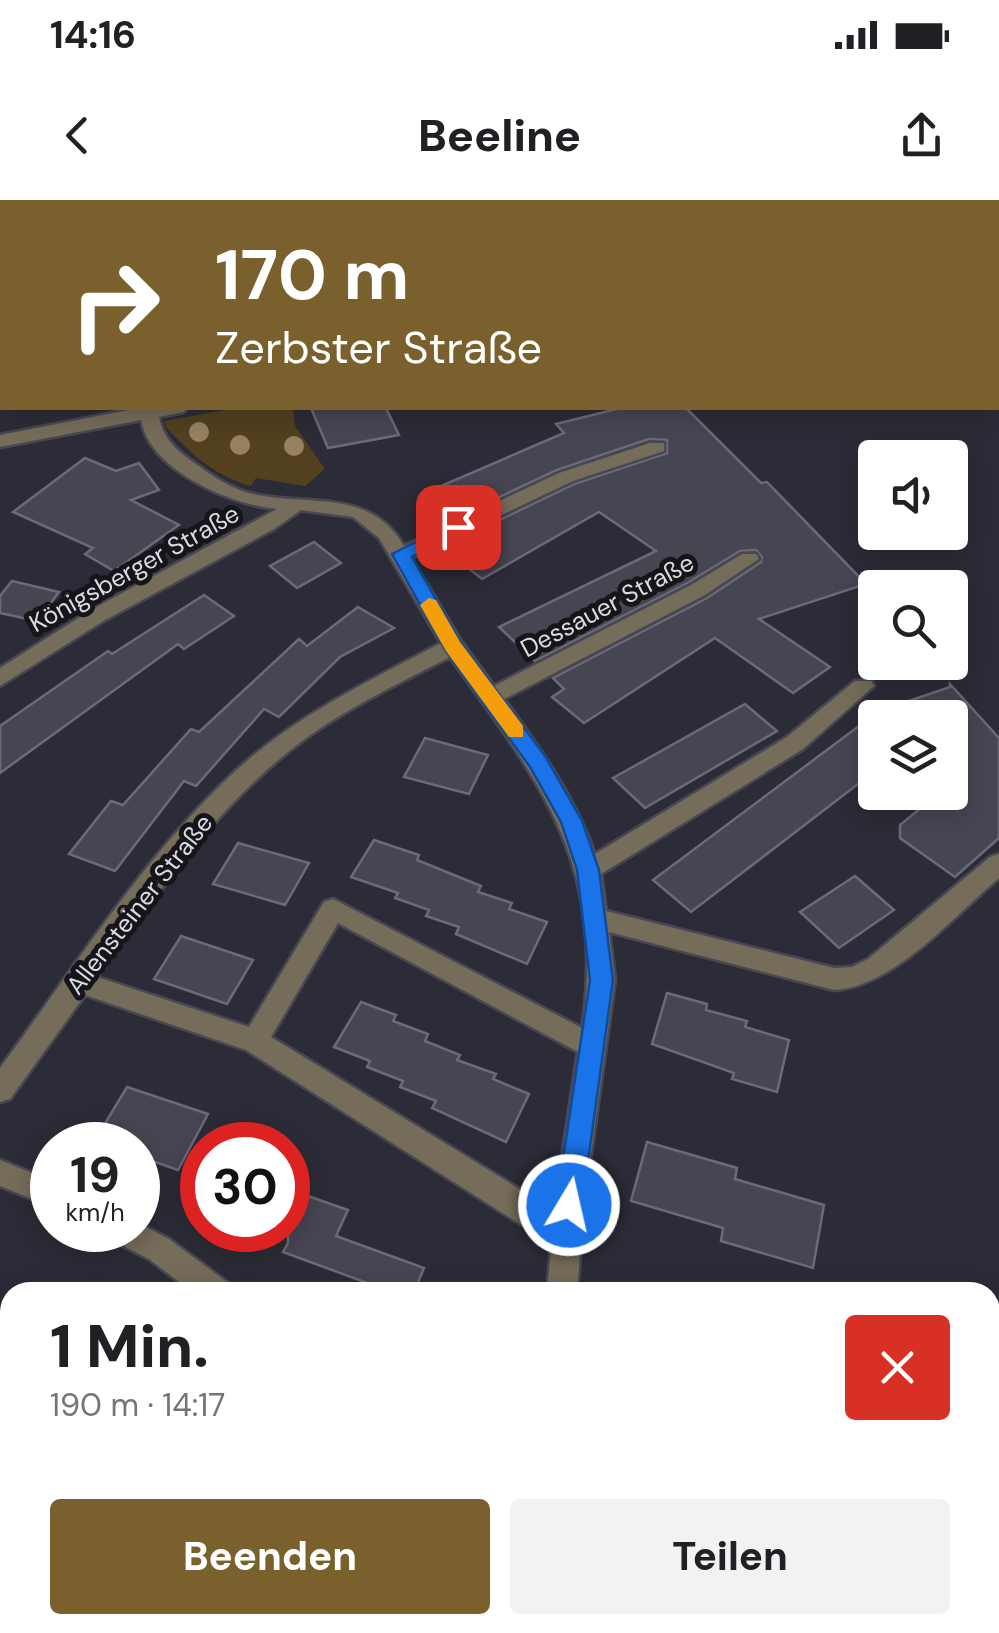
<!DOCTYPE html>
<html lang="de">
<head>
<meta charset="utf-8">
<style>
  :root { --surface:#fff; --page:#f2f2f2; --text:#202124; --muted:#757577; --accent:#7a602c }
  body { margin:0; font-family:"DM Sans",sans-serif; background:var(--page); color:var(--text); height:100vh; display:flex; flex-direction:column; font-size:38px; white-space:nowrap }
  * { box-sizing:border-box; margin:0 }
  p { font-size:32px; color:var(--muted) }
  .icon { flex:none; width:55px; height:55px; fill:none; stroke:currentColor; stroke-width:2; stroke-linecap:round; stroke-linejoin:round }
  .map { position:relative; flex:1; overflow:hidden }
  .panel { position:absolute; left:0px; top:1082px; width:1000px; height:352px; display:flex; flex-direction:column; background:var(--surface); border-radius:30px 30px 0 0; box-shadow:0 5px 25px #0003 }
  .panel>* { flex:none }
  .hud { position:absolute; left:0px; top:0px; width:1000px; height:210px; box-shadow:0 5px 25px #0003; background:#7a602c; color:#fff; overflow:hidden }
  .fabs { position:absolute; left:858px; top:240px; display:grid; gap:20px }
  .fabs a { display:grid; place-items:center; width:110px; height:110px; border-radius:10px; background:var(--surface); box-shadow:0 5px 25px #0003; font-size:50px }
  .speed { position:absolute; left:30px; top:922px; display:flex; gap:20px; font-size:50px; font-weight:700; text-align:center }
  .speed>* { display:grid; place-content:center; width:130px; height:130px; border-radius:50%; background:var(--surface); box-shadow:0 5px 25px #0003; line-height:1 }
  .speed small { font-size:25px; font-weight:400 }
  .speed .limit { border:15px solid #d22; background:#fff; color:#111 }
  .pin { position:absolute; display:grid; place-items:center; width:85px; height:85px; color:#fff; margin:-42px; border-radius:20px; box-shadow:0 5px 15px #0006 }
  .me { position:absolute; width:110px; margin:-55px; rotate:9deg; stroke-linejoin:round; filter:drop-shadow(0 0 8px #0008) }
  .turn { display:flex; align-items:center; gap:35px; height:210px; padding:0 50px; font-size:45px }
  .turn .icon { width:130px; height:130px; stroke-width:2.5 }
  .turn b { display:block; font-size:70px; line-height:85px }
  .round { display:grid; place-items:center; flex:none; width:105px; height:105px; border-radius:10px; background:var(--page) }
  .headline { display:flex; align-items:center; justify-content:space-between; height:170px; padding:0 50px }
  h1 { font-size:60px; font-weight:800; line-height:75px }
  .button { display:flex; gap:20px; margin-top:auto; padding:20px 50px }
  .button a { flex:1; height:115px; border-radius:10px; background:var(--accent); color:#fff; font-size:40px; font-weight:800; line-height:115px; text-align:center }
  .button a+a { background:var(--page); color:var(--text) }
  .status { display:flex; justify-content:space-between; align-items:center; height:70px; padding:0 50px; background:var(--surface); direction:ltr }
  .status svg { height:28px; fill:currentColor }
  header { display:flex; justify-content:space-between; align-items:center; height:130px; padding:0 50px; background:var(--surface); font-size:45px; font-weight:800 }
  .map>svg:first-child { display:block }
</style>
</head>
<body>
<div class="status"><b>14:16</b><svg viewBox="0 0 49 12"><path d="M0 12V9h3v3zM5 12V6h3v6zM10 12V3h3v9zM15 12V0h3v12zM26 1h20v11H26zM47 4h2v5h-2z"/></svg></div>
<header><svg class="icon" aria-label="back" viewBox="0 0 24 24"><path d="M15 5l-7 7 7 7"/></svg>Beeline<svg class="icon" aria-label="share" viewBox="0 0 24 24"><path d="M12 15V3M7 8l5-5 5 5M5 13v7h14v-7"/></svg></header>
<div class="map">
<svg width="999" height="1433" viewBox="0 0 999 1433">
  <rect width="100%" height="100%" fill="#2c2c38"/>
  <!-- green -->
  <path fill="#52401e" d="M 237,208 L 293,208 L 295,226 L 325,269 L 305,286 L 256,278 L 251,286 C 214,276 190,253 165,226 L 164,221 Z"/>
  <!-- building -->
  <g fill="#464552" stroke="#6b6a78" stroke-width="2.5">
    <polygon points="311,208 386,208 399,235 328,248"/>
    <polygon points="621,208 686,208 761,283 767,282 866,384 759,419 830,467 793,493 715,438 584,523 552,497 564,489 553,478 707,398 761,362 762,357 756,350 740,351 689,382 535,461 499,427 656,351 599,312 482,379 454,357 464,351 454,342 574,284 667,253 667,240 649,239 557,270 461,315 441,286 564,233 556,224"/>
    <polygon points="85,258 116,271 139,263 159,290 131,300 179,325 114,371 85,354 93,348 13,312"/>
    <polygon points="314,342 341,363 297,388 270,366"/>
    <polygon points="12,381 59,392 37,421 0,413 0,396"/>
    <polygon points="204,395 234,416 184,449 178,444 0,573 0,526 108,451 112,454"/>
    <polygon points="358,407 394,428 340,457 279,517 264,509 196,586 184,581 115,671 69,654 111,601 123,605 191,529 199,532 299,439 307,446"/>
    <polygon points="950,484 999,538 999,638 955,677 900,638 900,625 940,592 950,592 950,584 958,578 950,569 950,518 877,518 876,512 950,487"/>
    <polygon points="745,504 777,531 645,608 613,578"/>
    <polygon points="875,514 875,571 691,712 653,680"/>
    <polygon points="425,538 488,555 469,594 404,577"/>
    <polygon points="374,640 419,655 417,660 481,686 478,692 512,703 509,709 547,722 527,764 456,734 459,727 426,716 429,710 395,698 398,693 351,677"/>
    <polygon points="238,643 309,663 285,705 213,684"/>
    <polygon points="855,676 894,710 839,748 800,712"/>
    <polygon points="181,736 253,760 227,804 154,779"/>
    <polygon points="667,793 707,804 706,810 747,821 745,827 789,840 777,892 732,879 734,873 652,844"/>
    <polygon points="361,802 396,815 393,821 428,834 425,841 460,855 457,860 496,874 493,879 529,894 506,942 432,908 436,901 400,887 403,881 367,867 370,861 334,847"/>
    <polygon points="127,887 208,914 178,970 138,956 138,945 92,945"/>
    <polygon points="647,942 737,968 735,979 824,1005 813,1068 721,1041 723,1028 631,1001"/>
    <polygon points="288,989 348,1010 336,1036 424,1068 414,1092 366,1092 370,1084 283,1052 288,1043"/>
  </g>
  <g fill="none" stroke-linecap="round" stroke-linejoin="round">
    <!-- minor casing -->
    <g stroke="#484853" stroke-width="5">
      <g id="minor">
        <polygon points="999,25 999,35 998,36 998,26"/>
        <path d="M 139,208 L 187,208 L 184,212 L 159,217 C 163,239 178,252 196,264 C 215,278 234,291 258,295 C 313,306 370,289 404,346 L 559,273 L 650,243 L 664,243 L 664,251 L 573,281 L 411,358 L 461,441 L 494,486 L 691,385 L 742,354 L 756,354 L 759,359 L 705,395 L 504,499 C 540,548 574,596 595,654 L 787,537 L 855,481 L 871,481 L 874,486 L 803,549 L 601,674 L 606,711 L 834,768 L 852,767 L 868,759 L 990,657 L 999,654 L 999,678 C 954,716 894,787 834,790 L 609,732 L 615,780 L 584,1005 L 577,1092 L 547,1092 L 552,1037 L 520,1024 L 246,850 L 85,795 L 10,899 L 0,902 L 0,868 C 72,771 142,659 230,576 C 291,518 367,482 441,443 L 379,338 L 353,317 L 301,310 L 274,329 L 105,420 L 0,486 L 0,468 L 91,410 L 277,309 C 232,305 150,271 141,220 L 0,247 L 0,235 ZM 450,457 C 539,581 607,664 582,828 L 333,699 L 324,702 L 249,827 L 97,777 C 161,690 220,600 309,536 C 353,505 402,482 450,457 ZM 338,723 L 578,852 L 554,1010 L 271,837 Z"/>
        <polygon points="0,960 52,981 52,1007 0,986"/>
        <polygon points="138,1023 169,1039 227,1082 231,1092 192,1092 149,1059 112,1040 107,1030 138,1030"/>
        <rect x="512" y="1425" width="34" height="8"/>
      </g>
    </g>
    <!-- minor -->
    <use href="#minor" fill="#766c5a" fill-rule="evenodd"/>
  </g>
  <!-- trees -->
  <g fill="#978161">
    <circle cx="199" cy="232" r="10"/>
    <circle cx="240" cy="245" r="10"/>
    <circle cx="294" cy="246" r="10"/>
  </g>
  <!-- route -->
  <polygon fill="#1a73e8" stroke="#114b97" stroke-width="2.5" points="458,321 464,323 464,331 412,357 460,442 545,556 582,621 599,670 613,780 582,1005 578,1014 569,1018 560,1014 556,1005 590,780 577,670 561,622 530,567 446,451 392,354"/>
  <!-- slow -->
  <polygon fill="#f59e0b" points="429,398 436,400 460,442 523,526 523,537 509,537 446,451 420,405"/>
  <g text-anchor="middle" stroke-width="10" stroke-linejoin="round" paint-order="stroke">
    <!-- street labels -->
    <g font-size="25" fill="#dbdbe3" stroke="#15151a">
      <text transform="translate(134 368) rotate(-29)" y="9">Königsberger Straße</text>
      <text transform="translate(607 405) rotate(-28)" y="9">Dessauer Straße</text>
      <text transform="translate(139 704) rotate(-52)" y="9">Allensteiner Straße</text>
    </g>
  </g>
</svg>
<div class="fabs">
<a><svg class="icon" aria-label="sound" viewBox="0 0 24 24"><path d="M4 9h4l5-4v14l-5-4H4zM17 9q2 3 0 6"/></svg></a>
<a><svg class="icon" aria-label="search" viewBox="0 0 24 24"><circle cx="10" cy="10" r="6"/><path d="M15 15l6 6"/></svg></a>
<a><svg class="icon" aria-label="layers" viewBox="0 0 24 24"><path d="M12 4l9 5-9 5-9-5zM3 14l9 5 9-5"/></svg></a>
</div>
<div class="speed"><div>19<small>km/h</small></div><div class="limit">30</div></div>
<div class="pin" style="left:458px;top:327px;background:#d93025"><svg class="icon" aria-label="arrive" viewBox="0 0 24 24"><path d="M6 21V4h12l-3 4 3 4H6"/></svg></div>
<svg class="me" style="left:569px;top:1005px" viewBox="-20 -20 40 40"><circle r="17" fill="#1a73e8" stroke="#fff" stroke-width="3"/><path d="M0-11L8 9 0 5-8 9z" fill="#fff"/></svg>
<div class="hud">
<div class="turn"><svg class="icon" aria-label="right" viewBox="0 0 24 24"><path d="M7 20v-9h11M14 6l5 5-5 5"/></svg><div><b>170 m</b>Zerbster Straße</div></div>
</div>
<section class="panel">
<div class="headline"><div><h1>1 Min.</h1><p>190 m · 14:17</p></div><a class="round" style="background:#d93025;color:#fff"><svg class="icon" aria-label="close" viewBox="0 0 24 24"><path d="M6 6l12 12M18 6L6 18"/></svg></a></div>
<div class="button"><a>Beenden</a><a>Teilen</a></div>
</section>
</div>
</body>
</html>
